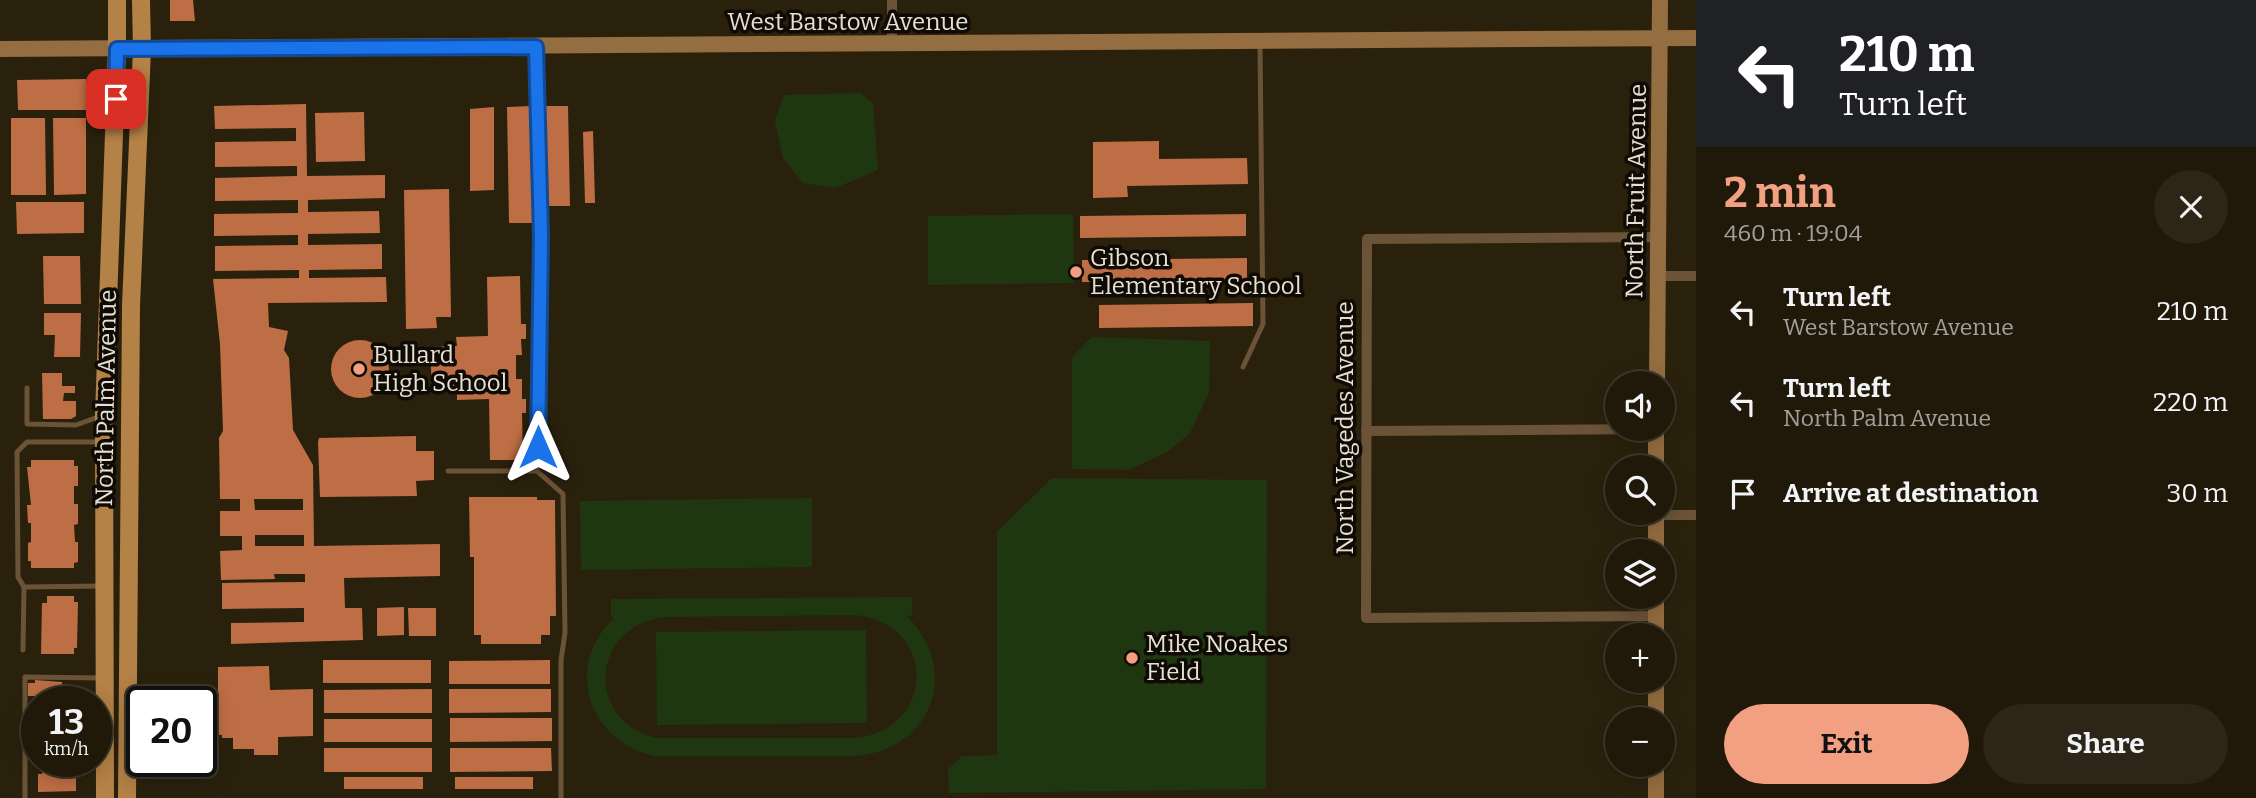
<!DOCTYPE html>
<html lang="en">
<head>
<meta charset="utf-8">
<style>
  :root { --surface:#20190a; --page:#2d2618; --text:#f1f3f6; --muted:#a2a09c; --line:#3d382b; --accent:#f2a081 }
  body { margin:0; font-family:Bitter,serif; background:var(--page); color:var(--text); height:100vh; display:flex; flex-direction:column; font-size:26px; white-space:nowrap }
  * { box-sizing:border-box; margin:0 }
  p { font-size:23px; color:var(--muted) }
  .icon { flex:none; width:38px; height:38px; fill:none; stroke:currentColor; stroke-width:2; stroke-linecap:round; stroke-linejoin:round }
  .map { position:relative; flex:1; overflow:hidden }
  .sheet { display:flex; flex-direction:column; background:var(--surface); width:560px }
  .sheet>* { flex:none }
  .guide { background:#202124; color:#fff; overflow:hidden }
  .controls { position:absolute; left:1605px; top:371px; display:grid; gap:14px }
  .controls a { display:grid; place-items:center; width:70px; height:70px; border-radius:50%; background:var(--surface); box-shadow:0 4px 18px #0003,0 0 0 2px var(--line); font-size:35px }
  .speed { position:absolute; left:21px; top:686px; display:flex; gap:14px; font-size:35px; font-weight:700; text-align:center }
  .speed>* { display:grid; place-content:center; width:91px; height:91px; border-radius:50%; background:var(--surface); box-shadow:0 4px 18px #0003,0 0 0 2px var(--line); line-height:1 }
  .speed small { font-size:18px; font-weight:400 }
  .speed .limit { border:4px solid #111; border-radius:10px; background:#fff; color:#111 }
  .pin { position:absolute; display:grid; place-items:center; width:60px; height:60px; color:#fff; margin:-30px; border-radius:14px; box-shadow:0 4px 10px #0006 }
  .me { position:absolute; width:77px; margin:-38px; rotate:0deg; stroke-linejoin:round; filter:drop-shadow(0 0 5px #0008) }
  .turn { display:flex; align-items:center; gap:24px; height:147px; padding:0 28px; font-size:32px }
  .turn .icon { width:91px; height:91px; stroke-width:2.5 }
  .turn b { display:block; font-size:49px; line-height:60px }
  .round { display:grid; place-items:center; flex:none; width:74px; height:74px; border-radius:37px; background:var(--page) }
  .head { display:flex; align-items:center; justify-content:space-between; height:119px; padding:0 28px }
  h1 { font-size:42px; font-weight:700; line-height:52px; color:var(--accent) }
  .button { display:flex; gap:14px; margin-top:auto; padding:14px 28px }
  .button a { flex:1; height:80px; border-radius:42px; background:var(--accent); color:#111; font-size:28px; font-weight:700; line-height:80px; text-align:center }
  .button a+a { background:var(--page); color:var(--text) }
  ul { padding:0; list-style:none }
  li { display:flex; align-items:center; gap:21px; height:91px; padding:0 28px }
  li div { flex:1 }
  li b { display:block; font-size:26px }
  li em { font-style:normal }
  main { display:flex; flex:1; min-height:0 }
  .map>svg:first-child { display:block }
</style>
</head>
<body>
<main>
<div class="map">
<svg width="1696" height="798" viewBox="0 0 1696 798">
  <rect width="100%" height="100%" fill="#2a210d"/>
  <!-- green -->
  <g fill="#1e3710" fill-rule="evenodd">
    <polygon points="860,93 873,103 878,170 835,188 803,183 783,158 775,121 784,95"/>
    <polygon points="1073,214 1074,283 928,285 928,216"/>
    <polygon points="1092,337 1210,341 1209,392 1190,433 1167,452 1129,470 1072,469 1072,357"/>
    <polygon points="1052,478 1267,480 1266,789 949,793 948,769 962,756 997,755 997,532"/>
    <polygon points="812,498 812,567 581,570 580,501"/>
    <path d="M 912,597 L 912,615 L 907,616 C 961,670 933,749 856,756 L 654,756 C 588,741 563,666 614,618 L 611,617 L 611,599 ZM 855,615 C 937,622 937,729 856,738 L 657,738 C 583,721 591,624 666,617 Z"/>
    <polygon points="866,630 867,723 657,725 656,632"/>
  </g>
  <!-- building -->
  <g fill="#be6e44" fill-rule="evenodd">
    <polygon points="170,0 193,0 195,21 170,21"/>
    <polygon points="86,79 86,110 18,110 17,80"/>
    <path d="M 306,104 L 307,176 L 385,175 L 385,198 L 308,200 L 308,212 L 379,211 L 380,233 L 308,234 L 308,245 L 382,244 L 382,269 L 309,270 L 309,278 L 386,277 L 387,302 L 268,303 L 269,327 L 288,331 L 284,350 L 289,358 L 293,430 L 313,465 L 314,546 L 440,544 L 440,576 L 344,578 L 345,608 L 362,608 L 363,640 L 231,644 L 231,623 L 304,622 L 304,608 L 222,609 L 222,583 L 305,582 L 305,574 L 274,574 L 275,579 L 221,580 L 220,551 L 242,550 L 242,536 L 220,536 L 220,511 L 240,511 L 240,499 L 220,499 L 219,438 L 223,431 L 220,344 L 213,279 L 299,278 L 299,270 L 215,271 L 215,246 L 298,245 L 298,235 L 214,236 L 214,214 L 298,213 L 298,200 L 215,201 L 215,178 L 297,176 L 297,166 L 215,167 L 215,142 L 296,141 L 296,128 L 215,129 L 214,106 ZM 254,499 L 303,499 L 303,510 L 255,510 ZM 255,535 L 304,535 L 304,546 L 255,546 Z"/>
    <polygon points="531,106 533,223 509,223 507,107"/>
    <polygon points="545,106 568,106 570,206 547,206"/>
    <polygon points="494,107 494,190 470,191 470,109"/>
    <polygon points="364,112 365,161 316,162 315,113"/>
    <polygon points="11,118 45,118 46,195 11,195"/>
    <polygon points="53,118 86,118 86,194 54,195"/>
    <polygon points="593,131 595,203 585,203 583,132"/>
    <polygon points="1159,141 1159,159 1247,158 1248,184 1127,186 1128,197 1093,198 1093,142"/>
    <polygon points="449,189 451,317 436,317 437,328 406,329 404,190"/>
    <polygon points="16,202 84,202 84,233 17,234"/>
    <polygon points="1246,214 1246,236 1080,238 1080,216"/>
    <polygon points="43,256 80,256 81,304 44,304"/>
    <polygon points="1247,258 1247,280 1082,282 1082,260"/>
    <polygon points="520,276 521,324 526,324 526,339 521,339 522,355 516,355 516,379 522,379 522,399 526,399 526,413 522,413 523,460 490,460 489,399 457,400 457,390 432,390 430,347 457,346 456,337 488,336 487,277"/>
    <polygon points="1253,303 1253,326 1099,328 1099,305"/>
    <polygon points="44,313 81,313 80,357 54,357 55,335 44,335"/>
    <circle cx="360" cy="369" r="29"/>
    <polygon points="42,373 62,373 62,386 75,386 75,393 64,393 63,401 76,401 76,416 71,419 43,419"/>
    <polygon points="416,436 416,451 434,451 434,480 416,481 417,496 320,497 318,442 319,438"/>
    <polygon points="31,460 74,460 74,466 78,466 78,486 74,486 74,504 78,504 78,524 74,525 75,542 78,542 78,562 74,563 74,568 31,568 31,561 28,561 28,543 31,542 31,523 28,523 27,505 31,505 27,467 31,467"/>
    <polygon points="469,497 537,497 537,500 555,500 556,616 550,616 550,635 541,635 541,644 481,644 481,635 474,635 474,557 470,557"/>
    <polygon points="47,596 74,596 74,602 78,602 77,648 74,648 74,654 41,654 42,603 47,603"/>
    <polygon points="404,607 404,635 377,636 377,608"/>
    <polygon points="408,608 436,608 436,636 409,636"/>
    <rect x="323" y="660" width="108" height="23"/>
    <polygon points="550,660 550,684 449,684 449,661"/>
    <polygon points="269,666 270,690 313,689 313,736 278,737 278,755 254,755 254,749 233,749 233,738 222,738 222,735 201,735 201,703 218,703 218,667"/>
    <polygon points="35,680 62,682 62,695 76,696 76,702 38,702 38,696 28,696 28,683 35,683"/>
    <polygon points="432,689 432,713 324,713 324,690"/>
    <polygon points="449,689 551,689 551,712 449,713"/>
    <polygon points="450,718 552,718 552,741 450,742"/>
    <rect x="324" y="719" width="108" height="23"/>
    <rect x="324" y="748" width="108" height="24"/>
    <polygon points="450,748 551,748 552,771 450,772"/>
    <polygon points="42,761 68,761 68,775 76,775 76,791 38,792 38,774 42,774"/>
    <rect x="344" y="777" width="79" height="12"/>
    <rect x="455" y="777" width="78" height="12"/>
  </g>
  <g fill="none" stroke-linecap="round" stroke-linejoin="round">
    <!-- lane -->
    <g stroke="#6b5337" stroke-width="5">
      <polyline points="536,47 541,236 538,303 537,471 563,494 565,633 561,660 561,798"/>
      <polyline points="1243,367 1263,324 1260,45"/>
      <polyline points="27,388 27,424 76,425 101,416"/>
      <polyline points="100,442 27,442 17,452 18,577 24,587 102,586"/>
      <polyline points="448,471 537,471"/>
      <polyline points="23,650 24,587"/>
      <polyline points="25,798 25,677 102,678"/>
    </g>
    <!-- street -->
    <g stroke="#6b5337" stroke-width="10">
      <polyline points="892,44 892,0"/>
      <polyline points="1658,276 1696,276"/>
      <polyline points="1366,431 1656,429"/>
      <polyline points="1656,515 1696,515"/>
      <polyline points="1656,616 1366,618 1367,239 1659,237"/>
    </g>
    <!-- secondary -->
    <g stroke="#946d40" stroke-width="16">
      <polyline points="0,49 1696,38"/>
      <polyline points="1657,383 1660,0"/>
      <polyline points="1656,429 1656,467"/>
      <polyline points="1656,513 1656,551"/>
      <polyline points="1656,635 1656,597"/>
      <polyline points="1656,719 1656,681"/>
      <polyline points="1656,798 1656,765"/>
    </g>
    <!-- primary -->
    <g stroke="#b48146" stroke-width="18">
      <polyline points="105,798 104,415 117,49 117,0"/>
      <polyline points="127,798 131,306 142,49 141,0"/>
    </g>
  </g>
  <g fill="none" stroke-linecap="round" stroke-linejoin="round">
    <!-- route casing -->
    <g stroke="#114b97" stroke-width="18">
      <polyline id="route" points="116,99 117,49 536,47 541,236 538,447"/>
    </g>
    <!-- route -->
    <use href="#route" stroke="#1a73e8" stroke-width="12"/>
  </g>
  <!-- markers -->
  <g fill="#f2a081" stroke="#0f0b04" stroke-width="2.5">
    <circle cx="1076" cy="272" r="7"/>
    <circle cx="359" cy="369" r="7"/>
    <circle cx="1132" cy="658" r="7"/>
  </g>
  <g text-anchor="middle" stroke-width="7" stroke-linejoin="round" paint-order="stroke">
    <!-- street labels -->
    <g font-size="24" fill="#e6e0d4" stroke="#0f0b04">
      <text x="848" y="30">West Barstow Avenue</text>
      <text transform="translate(1636 191) rotate(-89)" y="8">North Fruit Avenue</text>
      <text transform="translate(106 398) rotate(-89)" y="8">North Palm Avenue</text>
      <text transform="translate(1345 428) rotate(-90)" y="8">North Vagedes Avenue</text>
    </g>
    <!-- poi labels -->
    <g font-size="24" fill="#e6e0d4" stroke="#0f0b04" text-anchor="start">
      <text x="1090" y="266">Gibson<tspan x="1090" dy="28">Elementary School</tspan></text>
      <text x="373" y="363">Bullard<tspan x="373" dy="28">High School</tspan></text>
      <text x="1146" y="652">Mike Noakes<tspan x="1146" dy="28">Field</tspan></text>
    </g>
  </g>
</svg>
<div class="controls">
<a><svg class="icon" aria-label="sound" viewBox="0 0 24 24"><path d="M4 9h4l5-4v14l-5-4H4zM17 9q2 3 0 6"/></svg></a>
<a><svg class="icon" aria-label="search" viewBox="0 0 24 24"><circle cx="10" cy="10" r="6"/><path d="M15 15l6 6"/></svg></a>
<a><svg class="icon" aria-label="layers" viewBox="0 0 24 24"><path d="M12 4l9 5-9 5-9-5zM3 14l9 5 9-5"/></svg></a>
<a>+</a>
<a>−</a>
</div>
<div class="speed"><div>13<small>km/h</small></div><div class="limit">20</div></div>
<div class="pin" style="left:116px;top:99px;background:#d93025"><svg class="icon" aria-label="arrive" viewBox="0 0 24 24"><path d="M6 21V4h12l-3 4 3 4H6"/></svg></div>
<svg class="me" style="left:538px;top:447px" viewBox="-20 -20 40 40"><path d="M0-17L14 15 0 8-14 15z" fill="#1a73e8" stroke="#fff" stroke-width="4"/></svg>
</div>
<section class="sheet">
<div class="guide">
<div class="turn"><svg class="icon" aria-label="left" viewBox="0 0 24 24"><path d="M17 20v-9H6M10 6l-5 5 5 5"/></svg><div><b>210 m</b>Turn left</div></div>
</div>
<div class="head"><div><h1>2 min</h1><p>460 m · 19:04</p></div><a class="round"><svg class="icon" aria-label="close" viewBox="0 0 24 24"><path d="M6 6l12 12M18 6L6 18"/></svg></a></div>
<ul>
<li><svg class="icon" aria-label="left" viewBox="0 0 24 24"><path d="M17 20v-9H6M10 6l-5 5 5 5"/></svg><div><b>Turn left</b><p>West Barstow Avenue</p></div><em>210 m</em></li>
<li><svg class="icon" aria-label="left" viewBox="0 0 24 24"><path d="M17 20v-9H6M10 6l-5 5 5 5"/></svg><div><b>Turn left</b><p>North Palm Avenue</p></div><em>220 m</em></li>
<li><svg class="icon" aria-label="arrive" viewBox="0 0 24 24"><path d="M6 21V4h12l-3 4 3 4H6"/></svg><div><b>Arrive at destination</b></div><em>30 m</em></li>
</ul>
<div class="button"><a>Exit</a><a>Share</a></div>
</section>
</main>
</body>
</html>
